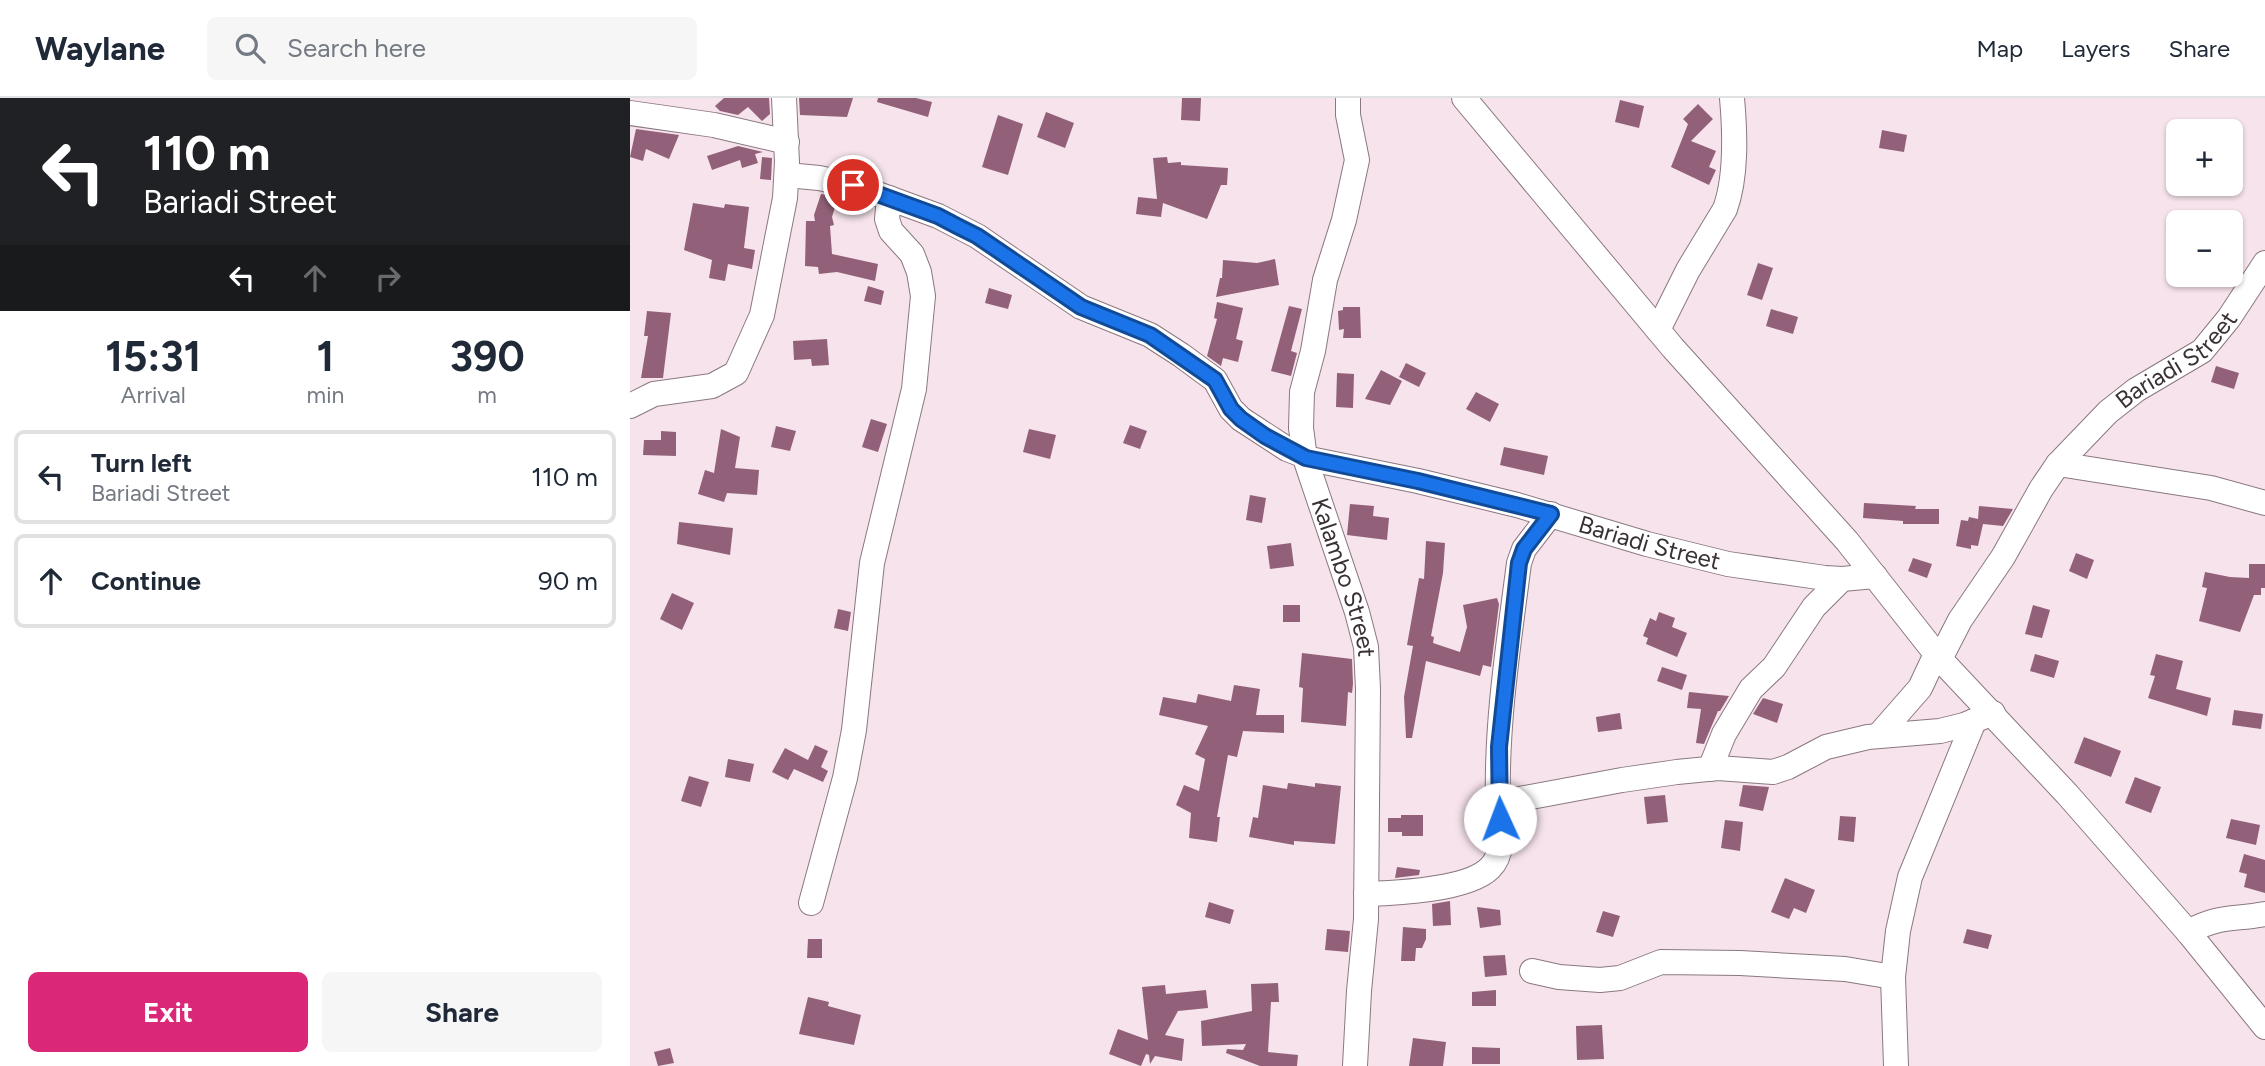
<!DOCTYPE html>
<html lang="en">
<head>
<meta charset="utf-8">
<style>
  :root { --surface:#fff; --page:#f6f6f7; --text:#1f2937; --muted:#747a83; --line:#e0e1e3; --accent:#db2777 }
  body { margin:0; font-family:Figtree,sans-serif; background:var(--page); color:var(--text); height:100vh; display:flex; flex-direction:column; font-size:26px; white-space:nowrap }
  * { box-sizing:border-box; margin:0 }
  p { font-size:23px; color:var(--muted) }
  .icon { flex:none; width:38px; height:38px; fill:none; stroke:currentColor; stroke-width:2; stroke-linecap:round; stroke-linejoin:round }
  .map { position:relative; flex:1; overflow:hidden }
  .drawer { display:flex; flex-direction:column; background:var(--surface); width:630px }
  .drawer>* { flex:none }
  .top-card { background:#202124; color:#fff; overflow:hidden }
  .fabs { position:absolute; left:1536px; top:21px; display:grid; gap:14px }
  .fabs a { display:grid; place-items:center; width:77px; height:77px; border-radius:10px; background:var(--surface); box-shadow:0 2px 5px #0004; font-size:35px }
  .pin { position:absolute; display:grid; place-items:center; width:60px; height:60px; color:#fff; margin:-30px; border:4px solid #fff; border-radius:50%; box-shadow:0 2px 7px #0007 }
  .me { position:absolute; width:77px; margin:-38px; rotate:358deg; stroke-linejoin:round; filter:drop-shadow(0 0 5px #0008) }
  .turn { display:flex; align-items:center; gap:24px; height:147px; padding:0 28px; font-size:32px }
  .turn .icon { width:91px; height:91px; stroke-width:2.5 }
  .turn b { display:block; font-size:49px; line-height:60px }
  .lanes { display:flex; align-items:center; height:66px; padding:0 28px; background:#0003; justify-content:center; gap:35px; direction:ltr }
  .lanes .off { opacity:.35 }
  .eta { display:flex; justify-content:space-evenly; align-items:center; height:119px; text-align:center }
  .eta b { font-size:42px; font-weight:700; line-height:49px }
  .button { display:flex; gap:14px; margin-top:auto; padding:14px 28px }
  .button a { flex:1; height:80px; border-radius:10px; background:var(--accent); color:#fff; font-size:28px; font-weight:700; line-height:80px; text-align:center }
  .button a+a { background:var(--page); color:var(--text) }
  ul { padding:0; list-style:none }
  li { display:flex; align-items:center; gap:21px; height:94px; margin:0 14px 10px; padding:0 14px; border:4px solid var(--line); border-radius:10px }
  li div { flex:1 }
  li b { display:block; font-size:26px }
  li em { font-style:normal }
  header { display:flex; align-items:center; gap:42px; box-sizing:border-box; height:98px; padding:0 35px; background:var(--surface); border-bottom:2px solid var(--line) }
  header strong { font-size:33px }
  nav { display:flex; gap:38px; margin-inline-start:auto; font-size:24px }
  .search { width:490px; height:63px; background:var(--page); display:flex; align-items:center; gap:18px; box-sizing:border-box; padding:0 24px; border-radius:10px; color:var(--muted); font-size:26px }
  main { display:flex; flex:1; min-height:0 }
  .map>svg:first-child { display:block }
</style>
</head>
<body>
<header>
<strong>Waylane</strong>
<div class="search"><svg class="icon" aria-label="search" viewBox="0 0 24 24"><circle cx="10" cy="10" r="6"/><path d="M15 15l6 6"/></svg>Search here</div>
<nav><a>Map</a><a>Layers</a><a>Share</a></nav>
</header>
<main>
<section class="drawer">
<div class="top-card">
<div class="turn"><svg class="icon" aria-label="left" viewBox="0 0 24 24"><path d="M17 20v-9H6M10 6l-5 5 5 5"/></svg><div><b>110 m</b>Bariadi Street</div></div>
<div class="lanes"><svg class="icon" aria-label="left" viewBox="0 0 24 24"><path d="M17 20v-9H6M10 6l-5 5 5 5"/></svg><svg class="icon off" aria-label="ahead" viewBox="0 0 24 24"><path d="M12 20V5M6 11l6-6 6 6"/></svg><svg class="icon off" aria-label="right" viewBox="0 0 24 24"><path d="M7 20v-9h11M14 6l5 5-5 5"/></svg></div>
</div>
<div class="eta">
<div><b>15:31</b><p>Arrival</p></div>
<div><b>1</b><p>min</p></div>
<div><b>390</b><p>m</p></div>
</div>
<ul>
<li><svg class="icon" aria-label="left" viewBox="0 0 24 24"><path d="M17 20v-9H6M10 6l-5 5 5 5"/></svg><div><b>Turn left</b><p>Bariadi Street</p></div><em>110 m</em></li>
<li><svg class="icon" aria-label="ahead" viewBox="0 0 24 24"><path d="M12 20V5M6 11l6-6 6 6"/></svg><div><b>Continue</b></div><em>90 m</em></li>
</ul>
<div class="button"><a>Exit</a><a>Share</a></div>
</section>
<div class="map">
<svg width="1635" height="968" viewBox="0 0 1635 968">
  <rect width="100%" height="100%" fill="#f7e3ec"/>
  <!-- building -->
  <g fill="#926179">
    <polygon points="94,0 139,0 140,16 132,23 118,9 108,17 90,13 85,8"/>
    <polygon points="169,0 223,0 217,19 170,17"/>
    <polygon points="248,0 286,0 302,4 298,19 247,4"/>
    <polygon points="552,0 571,0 570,23 551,22"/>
    <polygon points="990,2 1014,8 1009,30 985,24"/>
    <polygon points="1068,6 1083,21 1061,43 1086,53 1079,69 1086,72 1079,87 1041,69 1058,26 1053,21"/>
    <polygon points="416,14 444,25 435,50 407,39"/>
    <polygon points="368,17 393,26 378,77 352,69"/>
    <polygon points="6,31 49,37 39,61 16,51 13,63 0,59"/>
    <polygon points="1252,32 1277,37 1274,54 1249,50"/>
    <polygon points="108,48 133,54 125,56 128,65 112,70 110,62 82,72 77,58"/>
    <polygon points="132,59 142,60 141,82 130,81"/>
    <polygon points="537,59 538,65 551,64 551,67 598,70 597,87 591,87 577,121 533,105 531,119 506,116 508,99 527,101 523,60"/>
    <polygon points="191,96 208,99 202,119 204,127 200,128 202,156 248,166 245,183 207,174 189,176 188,169 175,168 176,123 185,123 184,117"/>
    <polygon points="63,105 94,110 95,106 119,109 114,150 125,152 122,171 98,166 95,183 79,180 82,162 54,152"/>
    <polygon points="645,161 649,187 586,199 590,180 592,180 593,162 627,165"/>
    <polygon points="1128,165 1143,170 1132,202 1117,197"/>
    <polygon points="238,188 254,193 251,207 234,203"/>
    <polygon points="359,190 382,197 378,211 355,205"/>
    <polygon points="587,204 613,210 606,241 613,243 608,264 593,260 591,268 577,258 587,221 584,220"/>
    <polygon points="659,208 672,211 661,253 667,255 661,278 641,273"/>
    <polygon points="713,209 730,209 731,240 713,240 714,231 709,232 708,213 713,212"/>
    <polygon points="1141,211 1168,219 1163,236 1136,228"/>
    <polygon points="17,213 41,215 33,280 11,280 18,238 14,238"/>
    <polygon points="197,241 199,267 182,268 181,261 164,262 163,243"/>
    <polygon points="776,265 796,275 789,289 769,279"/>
    <polygon points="1586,268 1609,275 1604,291 1581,284"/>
    <polygon points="751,272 772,283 760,307 735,301"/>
    <polygon points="707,275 724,276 723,310 706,309"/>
    <polygon points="846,294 869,306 860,324 836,311"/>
    <polygon points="241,321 257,326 248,354 232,349"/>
    <polygon points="500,327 517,333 510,351 493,345"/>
    <polygon points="146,328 166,333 160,353 141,349"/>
    <polygon points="91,331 110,339 105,370 129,372 127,397 97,395 94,404 68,396 75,372 84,375"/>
    <polygon points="399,331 426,337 420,361 393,354"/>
    <polygon points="31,333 46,334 46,358 13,357 14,342 31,342"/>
    <polygon points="874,349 918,358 914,377 870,367"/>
    <polygon points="620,397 636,400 632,425 616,422"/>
    <polygon points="1234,405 1286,408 1285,411 1309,411 1309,426 1273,426 1273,423 1233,420"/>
    <polygon points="720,406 744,408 743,418 759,420 757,442 717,437"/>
    <polygon points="1349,408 1383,411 1373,428 1353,426 1348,448 1341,447 1341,451 1326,448 1331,422 1338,423 1339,419 1348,421"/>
    <polygon points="49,424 103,430 100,457 47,446"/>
    <polygon points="796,443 815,445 813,475 801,538 804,539 803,545 830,554 837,529 833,507 867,500 869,506 861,569 853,567 850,578 796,563 782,640 776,640 774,599 783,548 777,547 789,480 794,481"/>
    <polygon points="661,445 664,468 640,471 637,448"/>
    <polygon points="1446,455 1464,462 1457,481 1439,473"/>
    <polygon points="1283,460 1302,466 1297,480 1278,473"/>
    <polygon points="1619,466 1635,466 1635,490 1631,490 1631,497 1624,497 1610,534 1569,523 1577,490 1572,489 1575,474 1600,479 1619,480"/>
    <polygon points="42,495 64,505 52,532 30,521"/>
    <rect x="653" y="507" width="17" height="17"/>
    <polygon points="1403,507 1420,512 1412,540 1395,536"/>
    <polygon points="208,511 221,514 218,533 204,530"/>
    <polygon points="1029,514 1045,520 1042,529 1057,535 1047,559 1016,546 1018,540 1013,538 1020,520 1026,523"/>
    <polygon points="672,555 722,561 723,586 722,595 718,594 716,628 671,624 673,590 669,589"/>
    <polygon points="1405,556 1429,563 1424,580 1400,573"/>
    <polygon points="1526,556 1553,563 1546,591 1581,600 1577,618 1518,600 1525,578 1520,577"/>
    <polygon points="1032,569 1057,577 1052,592 1027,583"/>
    <polygon points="604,587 630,591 626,617 654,617 654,635 613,633 607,659 598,657 587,719 590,719 587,744 559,740 561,715 546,707 554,687 569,693 575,661 565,656 578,628 529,617 533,599 566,605 568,596 601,603"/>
    <polygon points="1059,594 1099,598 1090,613 1088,613 1074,646 1066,645 1071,611 1057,610"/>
    <polygon points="1133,600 1153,606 1147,625 1123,616"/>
    <polygon points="1604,612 1633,616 1631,631 1602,627"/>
    <polygon points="990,615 992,631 968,634 966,619"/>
    <polygon points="1454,639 1491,653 1481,679 1444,665"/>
    <polygon points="185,647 198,653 191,669 198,673 193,684 164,671 158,682 142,674 155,650 178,662"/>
    <polygon points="98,661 124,666 120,684 95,679"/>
    <polygon points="59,678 79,684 71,709 51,703"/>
    <polygon points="1505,679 1531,689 1521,715 1495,705"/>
    <polygon points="658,685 685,689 685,685 711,688 705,746 664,743 664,747 619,739 623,719 628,720 633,687 657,691"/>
    <polygon points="1113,687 1139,689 1133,713 1109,708"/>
    <polygon points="1035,697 1038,724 1017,726 1014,699"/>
    <polygon points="771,717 793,717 793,738 772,738 772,734 758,734 758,720 771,720"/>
    <polygon points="1210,718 1226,719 1224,744 1208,742"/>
    <polygon points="1601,721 1630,727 1626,747 1596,740"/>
    <polygon points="1095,722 1113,724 1110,753 1091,750"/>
    <polygon points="1614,756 1635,762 1635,795 1614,789 1617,776 1609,774"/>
    <polygon points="767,769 790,772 789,777 765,780"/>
    <polygon points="1155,780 1185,792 1176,815 1164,810 1159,821 1141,814"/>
    <polygon points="820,803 821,827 803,828 802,806"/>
    <polygon points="579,804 604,812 600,826 575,819"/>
    <polygon points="847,809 870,812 871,827 850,830"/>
    <polygon points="973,813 990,818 983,839 966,834"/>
    <polygon points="773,829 796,831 796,841 792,850 786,850 785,863 771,863"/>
    <polygon points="697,831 720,833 718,854 695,852"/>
    <polygon points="1337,831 1362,837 1358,851 1333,845"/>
    <polygon points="178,841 192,841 192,860 177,860"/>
    <polygon points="875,857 877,877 855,879 853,858"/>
    <polygon points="648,885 649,904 641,904 638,954 668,957 667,968 630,968 596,955 597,951 613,952 616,946 572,948 571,923 622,913 621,886"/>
    <polygon points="535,887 536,896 576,892 578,910 548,913 535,937 554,941 552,963 525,958 520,966 519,957 516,956 511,968 479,956 488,931 518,942 512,889"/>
    <polygon points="866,892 866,908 842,908 842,894"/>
    <polygon points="178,899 199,904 198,908 231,917 224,947 169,936"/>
    <polygon points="972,927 974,961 947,962 946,928"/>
    <polygon points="783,940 816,944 813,968 779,968"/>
    <polygon points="842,949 870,950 870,966 842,966"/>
    <polygon points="40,950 44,965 28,968 24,954"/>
  </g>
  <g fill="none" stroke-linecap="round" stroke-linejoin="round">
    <!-- minor casing -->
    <g stroke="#8a7880" stroke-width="26">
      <g id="minor">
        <path id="s1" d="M 718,0 L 718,17 L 727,62 L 714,122 L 695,182 L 683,253 L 672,294 L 671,330 L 675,360 L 727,514 L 736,549 L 738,591 L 736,821 L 729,893 L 725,968"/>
        <polyline points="834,0 1043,250 1217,443 1310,561 1437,696 1558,834 1635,929"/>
        <polyline points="0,15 84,27 157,44"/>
        <polyline points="157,77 189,80 223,87 308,118 347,138 451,209 520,237 551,257 585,282 601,311 611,321 657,351 675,358"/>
        <path d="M 1028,232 L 1058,172 L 1095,111 C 1107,78 1105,34 1102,0"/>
        <polyline points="0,308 24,296 82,288 106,275 132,217 155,100 157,64 154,0"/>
        <path id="s2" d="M 675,360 L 788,383 L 887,407 L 1017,446 L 1098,466 L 1195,480 L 1212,481 L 1245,478"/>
        <polyline points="1428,366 1581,390 1635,405"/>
        <path id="s3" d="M 1310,561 L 1330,522 L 1373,459 L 1411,391 L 1428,366 L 1478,314 L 1506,292 L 1572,253 L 1599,220 L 1635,165"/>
        <polyline points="1248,638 1290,590 1306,556"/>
        <polyline points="1080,671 1094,636 1121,591 1144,569 1184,509 1212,481"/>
        <polyline points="868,705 992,682 1047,674 1088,670 1143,674 1158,669 1196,649 1238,639 1310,633 1334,627 1363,615"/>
        <path d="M 736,796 C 766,795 838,792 860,770 C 877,753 869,724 868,703 C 866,624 879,543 889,465 L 894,451 L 921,416"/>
        <polyline points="181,805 215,680 224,632 242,465 284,291 293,198 289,174 282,156 261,133 257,121 259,100"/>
        <path d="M 1558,834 C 1590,817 1602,822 1635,816"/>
        <polyline points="902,873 929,879 970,882 990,880 1031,864 1110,865 1215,871 1263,879"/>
        <polyline points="1266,968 1263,879 1268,833 1280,779 1344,623"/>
      </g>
    </g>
    <!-- minor -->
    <use href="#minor" stroke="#fff" stroke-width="24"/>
  </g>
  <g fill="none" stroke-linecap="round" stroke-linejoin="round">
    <!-- route casing -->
    <g stroke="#114b97" stroke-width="18">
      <polyline id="route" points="223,87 308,118 327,128 347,138 451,209 520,237 585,282 601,311 611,321 635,338 676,360 788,383 921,416 894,451 889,465 869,649 870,721"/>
    </g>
    <!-- route -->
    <use href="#route" stroke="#1a73e8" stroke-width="12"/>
  </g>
  <g text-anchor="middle" stroke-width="7" stroke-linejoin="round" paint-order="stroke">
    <!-- street labels -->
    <g font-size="24" fill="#393134" stroke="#f7e3ec">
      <text dy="8" stroke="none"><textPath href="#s3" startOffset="387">Bariadi Street</textPath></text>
      <text dy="8" stroke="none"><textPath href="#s2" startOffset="355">Bariadi Street</textPath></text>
      <text dy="8" stroke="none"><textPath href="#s1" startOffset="494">Kalambo Street</textPath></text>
    </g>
  </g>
</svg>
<div class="fabs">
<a>+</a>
<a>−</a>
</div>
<div class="pin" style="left:223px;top:87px;background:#d93025"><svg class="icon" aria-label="arrive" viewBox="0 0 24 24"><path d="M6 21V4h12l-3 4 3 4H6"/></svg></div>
<svg class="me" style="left:870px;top:721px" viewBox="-20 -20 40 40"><circle r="19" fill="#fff"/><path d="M0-13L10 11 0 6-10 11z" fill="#1a73e8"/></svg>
</div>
</main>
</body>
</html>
